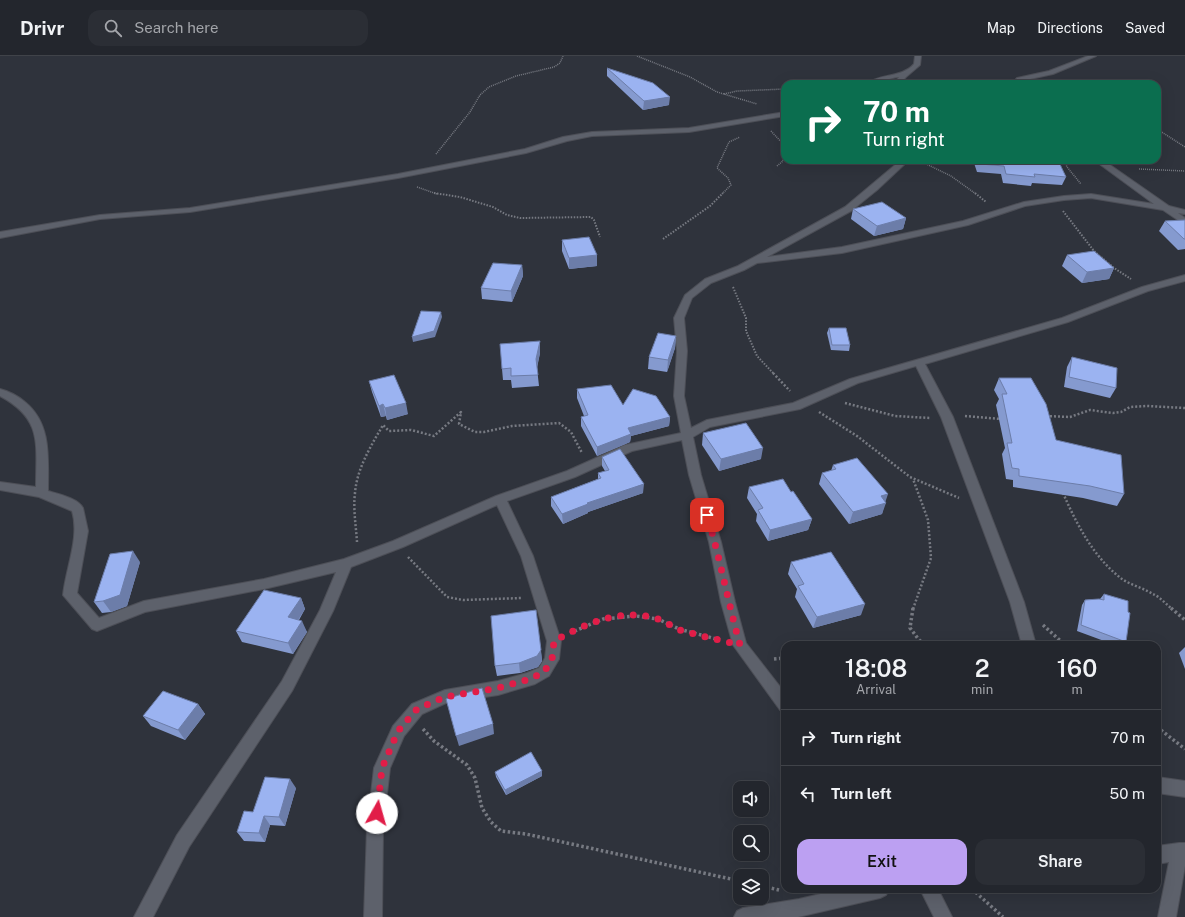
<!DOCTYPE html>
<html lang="en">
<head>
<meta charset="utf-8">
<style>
  :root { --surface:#23262d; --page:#2b2e35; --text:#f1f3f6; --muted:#a3a5aa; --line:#404349; --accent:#bca0f2 }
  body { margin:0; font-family:"Public Sans",sans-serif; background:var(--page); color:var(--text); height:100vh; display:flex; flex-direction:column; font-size:15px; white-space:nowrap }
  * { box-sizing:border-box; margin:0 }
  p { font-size:13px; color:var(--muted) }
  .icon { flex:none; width:22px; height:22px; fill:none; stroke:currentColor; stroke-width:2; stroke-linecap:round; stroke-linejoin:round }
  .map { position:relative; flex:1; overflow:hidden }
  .panel { position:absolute; left:781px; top:585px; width:380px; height:252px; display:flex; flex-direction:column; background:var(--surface); border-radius:12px; box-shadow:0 4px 16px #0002,0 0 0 1px var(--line) }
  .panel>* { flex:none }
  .top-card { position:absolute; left:781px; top:24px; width:380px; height:84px; border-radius:12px; box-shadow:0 4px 16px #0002,0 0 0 1px var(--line); background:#0b6e4f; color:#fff; overflow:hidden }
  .tools { position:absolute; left:733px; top:725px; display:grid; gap:8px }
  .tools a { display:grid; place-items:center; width:36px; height:36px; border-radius:8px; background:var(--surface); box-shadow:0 4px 16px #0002,0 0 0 1px var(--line); font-size:20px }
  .pin { position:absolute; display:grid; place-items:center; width:34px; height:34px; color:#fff; margin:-17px; border-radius:8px; box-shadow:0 2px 6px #0006 }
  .me { position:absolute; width:44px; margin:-22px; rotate:7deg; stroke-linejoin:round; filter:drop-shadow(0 0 3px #0008) }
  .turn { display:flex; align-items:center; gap:14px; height:84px; padding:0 16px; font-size:18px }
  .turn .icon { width:52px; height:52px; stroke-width:2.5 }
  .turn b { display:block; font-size:28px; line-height:34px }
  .eta { display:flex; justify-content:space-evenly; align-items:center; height:68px; text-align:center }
  .eta b { font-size:24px; font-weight:600; line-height:28px }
  .primary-button { display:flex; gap:8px; margin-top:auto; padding:8px 16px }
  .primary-button a { flex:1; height:46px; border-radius:12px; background:var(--accent); color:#111; font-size:16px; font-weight:600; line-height:46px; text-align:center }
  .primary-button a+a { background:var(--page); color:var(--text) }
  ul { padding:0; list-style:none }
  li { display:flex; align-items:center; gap:12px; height:56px; padding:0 16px; border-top:1px solid var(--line) }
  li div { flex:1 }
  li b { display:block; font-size:15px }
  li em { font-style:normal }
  header { display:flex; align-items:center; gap:24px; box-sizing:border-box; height:56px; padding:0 20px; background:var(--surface); border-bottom:1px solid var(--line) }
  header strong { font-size:19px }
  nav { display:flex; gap:22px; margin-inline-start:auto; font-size:14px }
  .search { width:280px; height:36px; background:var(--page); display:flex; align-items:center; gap:10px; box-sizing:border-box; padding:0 14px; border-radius:12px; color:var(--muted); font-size:15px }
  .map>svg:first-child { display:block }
</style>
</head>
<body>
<header>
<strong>Drivr</strong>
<div class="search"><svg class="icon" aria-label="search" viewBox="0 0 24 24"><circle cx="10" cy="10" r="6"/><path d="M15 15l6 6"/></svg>Search here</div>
<nav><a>Map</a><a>Directions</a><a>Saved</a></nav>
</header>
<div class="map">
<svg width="1185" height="861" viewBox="0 0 1185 861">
  <rect width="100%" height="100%" fill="#2f333c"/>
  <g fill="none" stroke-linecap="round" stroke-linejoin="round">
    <!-- minor casing -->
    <g stroke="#4d4f57" stroke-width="2">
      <g id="minor">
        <path d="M 915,0 L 921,0 L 920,9 L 906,21 L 900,28 L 894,28 L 899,21 C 888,22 878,28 866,28 C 880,17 902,22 914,8 Z"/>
        <polygon points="1088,0 1096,0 1053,18 1021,25 1018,28 1012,28 1017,22 1049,15"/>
        <polygon points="785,56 785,60 689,76 592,80 567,85 526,97 398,122 190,156 100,163 0,182 0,176 100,159 190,152 398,118 525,93 563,81 592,76 689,72"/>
        <path d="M 901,104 L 909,104 L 877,134 L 851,155 L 767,201 L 842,191 L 963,165 L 1024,146 L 1064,140 L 1091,138 L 1154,148 L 1094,104 L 1103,104 L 1169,150 L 1185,154 L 1185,158 L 1178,157 L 1185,162 L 1185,169 L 1163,154 L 1091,142 L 1064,144 L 1025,150 L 968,169 L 842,197 L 757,207 L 744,214 L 711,227 L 692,242 L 684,262 L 687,295 L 684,340 L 691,372 L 707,364 L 793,347 L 850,323 L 1062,262 L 1142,231 L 1185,219 L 1185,225 L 1148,235 L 1068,266 L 925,308 L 953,361 L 1024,546 L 1036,589 L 1022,589 L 1010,546 L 941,361 L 916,310 L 858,327 L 800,353 L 710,371 L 693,381 L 701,419 L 721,486 L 735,546 L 746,587 L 785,637 L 785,656 L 780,654 L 733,589 L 721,546 L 709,486 L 689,419 L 682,384 L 632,395 L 575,421 L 507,445 L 533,500 L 561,585 L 559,603 L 549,620 L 535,628 L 498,639 L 446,647 L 422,658 L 404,680 L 390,712 L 383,772 L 382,861 L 364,861 L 367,772 L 374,712 L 393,670 L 412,648 L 445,634 L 498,625 L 527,617 L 539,612 L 545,602 L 547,585 L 521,500 L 497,449 L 403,491 L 351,511 L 333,555 L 292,635 L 189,791 L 153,861 L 134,861 L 177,779 L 282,625 L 320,554 L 336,516 L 264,533 L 145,556 L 97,575 L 92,573 L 63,539 C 66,511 80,481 72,455 L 39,441 L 0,434 L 0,426 L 36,431 C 36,388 43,363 0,340 L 0,333 C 8,335 18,340 25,346 C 52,368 48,402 48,435 C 58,438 78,442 83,452 L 88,475 L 77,537 L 99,562 L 144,545 L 264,523 L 344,503 L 393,485 L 496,440 L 567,415 L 625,389 L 681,377 L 674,340 L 677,295 L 674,262 L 685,239 L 705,223 L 738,210 L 845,151 Z"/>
        <polygon points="1157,721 1185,725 1185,741 1157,737"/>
        <polygon points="1179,787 1185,787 1185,810 1176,861 1158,861 1169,806 1157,808 1157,790"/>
        <polygon points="842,833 889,833 886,839 880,842 798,861 734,861 737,855 743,852 799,843"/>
        <polygon points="920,833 938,833 952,861 934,861"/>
      </g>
    </g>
    <!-- path-far3 -->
    <g stroke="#777a82" stroke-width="1.5" stroke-dasharray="1 1" stroke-linecap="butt">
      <polyline points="637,0 690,21 717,36 757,48"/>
      <polyline points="724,38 737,35 785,33"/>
      <polyline points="1157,73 1185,91"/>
      <polyline points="771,75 784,89"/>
      <polyline points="436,98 470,56 480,39 489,31 516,20 554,11 560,7 563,0"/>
      <polyline points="1064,104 1067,111 1081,128"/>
      <polyline points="920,105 951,120 976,138"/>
      <polyline points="777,110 783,105 782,92 785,89"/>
      <polyline points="1139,113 1185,115"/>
      <polyline points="417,131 437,138"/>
      <polyline points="722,138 731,129 728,122 717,112 729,86 740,81"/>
    </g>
    <!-- path-far2 -->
    <g stroke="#777a82" stroke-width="2" stroke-dasharray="1.5 1.5" stroke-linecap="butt">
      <polyline points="434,137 460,141 493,151 507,159 520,162 591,161 594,164 600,181"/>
      <polyline points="975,137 986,146"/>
      <polyline points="1063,155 1094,195 1114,212 1131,223"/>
      <polyline points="663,183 710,150 723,137"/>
      <polyline points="733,231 746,262 746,275 757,300 774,318"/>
    </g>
    <!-- path-far1 -->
    <g stroke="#777a82" stroke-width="2.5" stroke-dasharray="2 2" stroke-linecap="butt">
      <polyline points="773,317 790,335"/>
      <polyline points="845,347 895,360 930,362"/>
      <polyline points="819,356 857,380 910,421 959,442"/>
      <polyline points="965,360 1001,363"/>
      <polyline points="1046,360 1070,361 1090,354 1113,357 1121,356 1130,351 1147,350 1185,352"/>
      <path d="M 1063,437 C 1077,469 1094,502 1122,523 C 1131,529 1143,532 1153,538 C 1160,541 1166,548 1172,553"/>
      <path d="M 357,486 C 356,470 353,453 355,437 C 357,412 371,390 383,369 L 389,375 L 411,374 L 434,380 L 461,356 L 459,368 L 475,376 L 484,376 L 512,370 L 559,367 L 571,376 L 582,397"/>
      <polyline points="408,501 447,541 463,544 522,542"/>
      <polyline points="913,553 931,502 928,464 913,423"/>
    </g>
    <!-- path -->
    <g stroke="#777a82" stroke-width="3.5" stroke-dasharray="2.5 2.5" stroke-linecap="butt">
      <polyline points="913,552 910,572 919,584 926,589"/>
      <polyline points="1171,552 1185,564"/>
      <polyline points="1043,569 1065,589"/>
      <polyline points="570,577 603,563 636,560 658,563 679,573 720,584"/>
      <polyline points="774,603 785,602"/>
      <polyline points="1157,671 1185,693"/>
      <polyline points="423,673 434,685 467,709 475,722 482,752 491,766 501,775 526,778 740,825"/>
      <polyline points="762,830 779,834"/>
      <polyline points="972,833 1003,861"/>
    </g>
    <!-- minor -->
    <use href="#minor" fill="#5d616b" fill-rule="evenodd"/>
  </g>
  <!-- wall -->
  <g fill="#859acf">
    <polygon points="607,12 669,49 643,54 607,20"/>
    <polygon points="973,104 1058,104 1066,121 1062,129 1032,127 1031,130 1003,127 1001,118 977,116"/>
    <polygon points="853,153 906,162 903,173 874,180 851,163"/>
    <polygon points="1185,164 1185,193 1178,194 1159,175 1165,165"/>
    <polygon points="562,184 597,199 597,210 569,213 562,195"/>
    <polygon points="1067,199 1114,212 1109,223 1082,227 1062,210"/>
    <polygon points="522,209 523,220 512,246 482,243 481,232"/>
    <polygon points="829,272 850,289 849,295 831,294 827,277"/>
    <polygon points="676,280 675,292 667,316 648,313 649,301"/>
    <polygon points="540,285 540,297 537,312 539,330 512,332 511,324 503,324 502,313"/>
    <polygon points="1072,301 1116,332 1110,342 1064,331 1067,311"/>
    <polygon points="999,322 1056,384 1124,438 1117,450 1083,442 1013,431 1013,424 1006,423 1002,398 1005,392 996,349 999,343 994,334"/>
    <polygon points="369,325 408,358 387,364 386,360 381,361 372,336"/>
    <polygon points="577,333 623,349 670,361 669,370 631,380 630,386 597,400 581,370 581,361 584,360 577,342"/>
    <polygon points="703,377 761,403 719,415 702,389"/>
    <polygon points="602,401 643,437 588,456 588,457 563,468 551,450 551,441 598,423 598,417 605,415 602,410"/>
    <polygon points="833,409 885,446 882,458 849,468 819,428 822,417 831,415"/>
    <polygon points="749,431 791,436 812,463 808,474 768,485 756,465 757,458 747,442"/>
    <polygon points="140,506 127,550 111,556 102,557 94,546"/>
    <polygon points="791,506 861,559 813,572 795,541 797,533 788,518"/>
    <polygon points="1104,538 1126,586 1124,589 1115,589 1077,575 1082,549 1085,544 1100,543"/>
    <polygon points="301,542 305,553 299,564 307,576 293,598 242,586 236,575"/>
    <polygon points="536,554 542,605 538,611 520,617 497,620 495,610"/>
    <polygon points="1185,591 1185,613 1179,597"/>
    <polygon points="198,648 205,658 185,684 151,670 143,660"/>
    <polygon points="495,716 542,720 506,739 496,721"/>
    <polygon points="296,732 285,770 270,769 265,786 244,785 237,776 253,756"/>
  </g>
  <!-- shaded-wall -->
  <g fill="#6c7da9">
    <polygon points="670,41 669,49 643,54 644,45"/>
    <polygon points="906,162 903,173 874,180 877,170"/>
    <polygon points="597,199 597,210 569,213 569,202"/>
    <polygon points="522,209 523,220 512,246 511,235"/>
    <polygon points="1114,212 1109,223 1082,227 1087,216"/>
    <polygon points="441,256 442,261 435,281 413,286 412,281"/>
    <polygon points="676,280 675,292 667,316 668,304"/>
    <polygon points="540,285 540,297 536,315 536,303"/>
    <polygon points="406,347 408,358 387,364 385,352"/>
    <polygon points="383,348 386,360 381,361 379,350"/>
    <polygon points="670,361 669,370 631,380 630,386 597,400 597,391 628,372"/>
    <polygon points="763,392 761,403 719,415 721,403"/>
    <polygon points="644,428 643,437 588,456 588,457 563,468 562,458 587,447"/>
    <polygon points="888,438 885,447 886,447 882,458 849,468 853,456 881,440"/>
    <polygon points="812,463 808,474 768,485 770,474"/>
    <polygon points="133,495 140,506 127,550 111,556 103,545"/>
    <polygon points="301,542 305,553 293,572 288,561"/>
    <polygon points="865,548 861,559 813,572 817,561"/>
    <polygon points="302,565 307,576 293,598 288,587"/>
    <polygon points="541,594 542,605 538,611 520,617 519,607"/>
    <polygon points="198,648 205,658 185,684 178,674"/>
    <polygon points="493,668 494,678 459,690 456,680"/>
    <polygon points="542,715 542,720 506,739 505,734"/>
    <polygon points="290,723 296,732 285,770 279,761"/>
    <polygon points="264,760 270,769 265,786 259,777"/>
  </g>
  <!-- building -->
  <g fill="#9bb3f1" stroke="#6c7da9">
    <polygon points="607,12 653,27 670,41 644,45"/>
    <polygon points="979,104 1058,104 1066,121 1034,118 1035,121 1006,118 1004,110 980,108"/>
    <polygon points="882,146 906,162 877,170 853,153"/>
    <polygon points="1185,164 1185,183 1184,183 1165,165"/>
    <polygon points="589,181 597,199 569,202 562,184"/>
    <polygon points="1094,195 1114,212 1087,216 1067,199"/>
    <polygon points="493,207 522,209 511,235 481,232"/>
    <polygon points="421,255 441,256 434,275 412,281"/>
    <polygon points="829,272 846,272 850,289 832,289"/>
    <polygon points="658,277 676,280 668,304 649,301"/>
    <polygon points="540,285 536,303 538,319 511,320 511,312 502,313 500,288"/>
    <polygon points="1072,301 1117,312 1116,332 1069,321"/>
    <polygon points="394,319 406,347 385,352 383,348 379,350 369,325"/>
    <polygon points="999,322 1031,322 1046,348 1056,384 1121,399 1124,438 1090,430 1019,420 1019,413 1012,412 1007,387 1012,387 1002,338 1007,338"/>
    <polygon points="611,329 623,349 633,333 656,340 670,361 628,372 631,378 597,391 581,361 588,359 577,333"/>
    <polygon points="746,367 763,392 721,403 703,377"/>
    <polygon points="620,393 644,428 587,447 588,448 562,458 551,441 601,422 598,417 609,414 602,401"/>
    <polygon points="857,402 888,438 881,440 886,447 853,456 822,417 836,413 833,409"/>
    <polygon points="783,423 791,436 793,435 812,463 770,474 758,454 763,452 749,431"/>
    <polygon points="133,495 120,539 103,545 94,546 110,498"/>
    <polygon points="831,496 865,548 817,561 798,530 804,528 791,506"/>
    <polygon points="264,534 301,542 288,561 302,565 288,587 236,575"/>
    <polygon points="1104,538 1128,545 1128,556 1130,557 1126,586 1081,569 1085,544 1099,543 1104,544"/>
    <polygon points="536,554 541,594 537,600 519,607 495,610 491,560"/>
    <polygon points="482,632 493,668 456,680 446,643"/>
    <polygon points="163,635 198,648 178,674 143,660"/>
    <polygon points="531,696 542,715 505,734 495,716"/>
    <polygon points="265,721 290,723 279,761 264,760 259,777 237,776 244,755 253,756"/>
  </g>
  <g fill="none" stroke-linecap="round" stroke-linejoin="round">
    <!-- route -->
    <path stroke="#e11d48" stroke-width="7" stroke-dasharray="0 12.6" d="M 377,757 L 382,712 L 398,675 L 417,653 L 445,641 L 498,632 L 530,623 L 544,616 L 552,603 L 554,585 C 585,568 622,551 658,563 C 666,566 673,571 680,574 C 700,580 720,584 740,589 C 728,546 720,502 707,459"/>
  </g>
</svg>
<div class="tools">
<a><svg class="icon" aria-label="sound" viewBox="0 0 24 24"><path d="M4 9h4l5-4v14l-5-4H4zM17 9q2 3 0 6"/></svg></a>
<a><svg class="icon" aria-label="search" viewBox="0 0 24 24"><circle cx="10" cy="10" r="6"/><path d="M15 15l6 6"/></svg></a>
<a><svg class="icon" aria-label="layers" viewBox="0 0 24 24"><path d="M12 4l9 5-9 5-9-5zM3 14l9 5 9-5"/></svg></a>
</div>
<div class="pin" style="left:707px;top:459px;background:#d93025"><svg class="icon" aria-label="arrive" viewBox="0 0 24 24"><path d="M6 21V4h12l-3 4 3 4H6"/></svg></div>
<svg class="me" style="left:377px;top:757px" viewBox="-20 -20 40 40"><circle r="19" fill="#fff"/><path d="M0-13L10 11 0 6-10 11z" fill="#e11d48"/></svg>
<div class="top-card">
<div class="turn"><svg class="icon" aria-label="right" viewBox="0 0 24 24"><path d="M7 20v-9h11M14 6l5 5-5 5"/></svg><div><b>70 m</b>Turn right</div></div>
</div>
<section class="panel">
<div class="eta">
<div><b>18:08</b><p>Arrival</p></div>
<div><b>2</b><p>min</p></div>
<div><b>160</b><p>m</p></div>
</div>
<ul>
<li><svg class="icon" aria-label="right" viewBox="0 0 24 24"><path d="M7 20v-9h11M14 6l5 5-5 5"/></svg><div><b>Turn right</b></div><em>70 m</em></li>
<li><svg class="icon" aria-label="left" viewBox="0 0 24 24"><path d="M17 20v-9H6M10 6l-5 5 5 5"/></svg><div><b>Turn left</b></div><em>50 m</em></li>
</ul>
<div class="primary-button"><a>Exit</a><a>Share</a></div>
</section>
</div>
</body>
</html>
